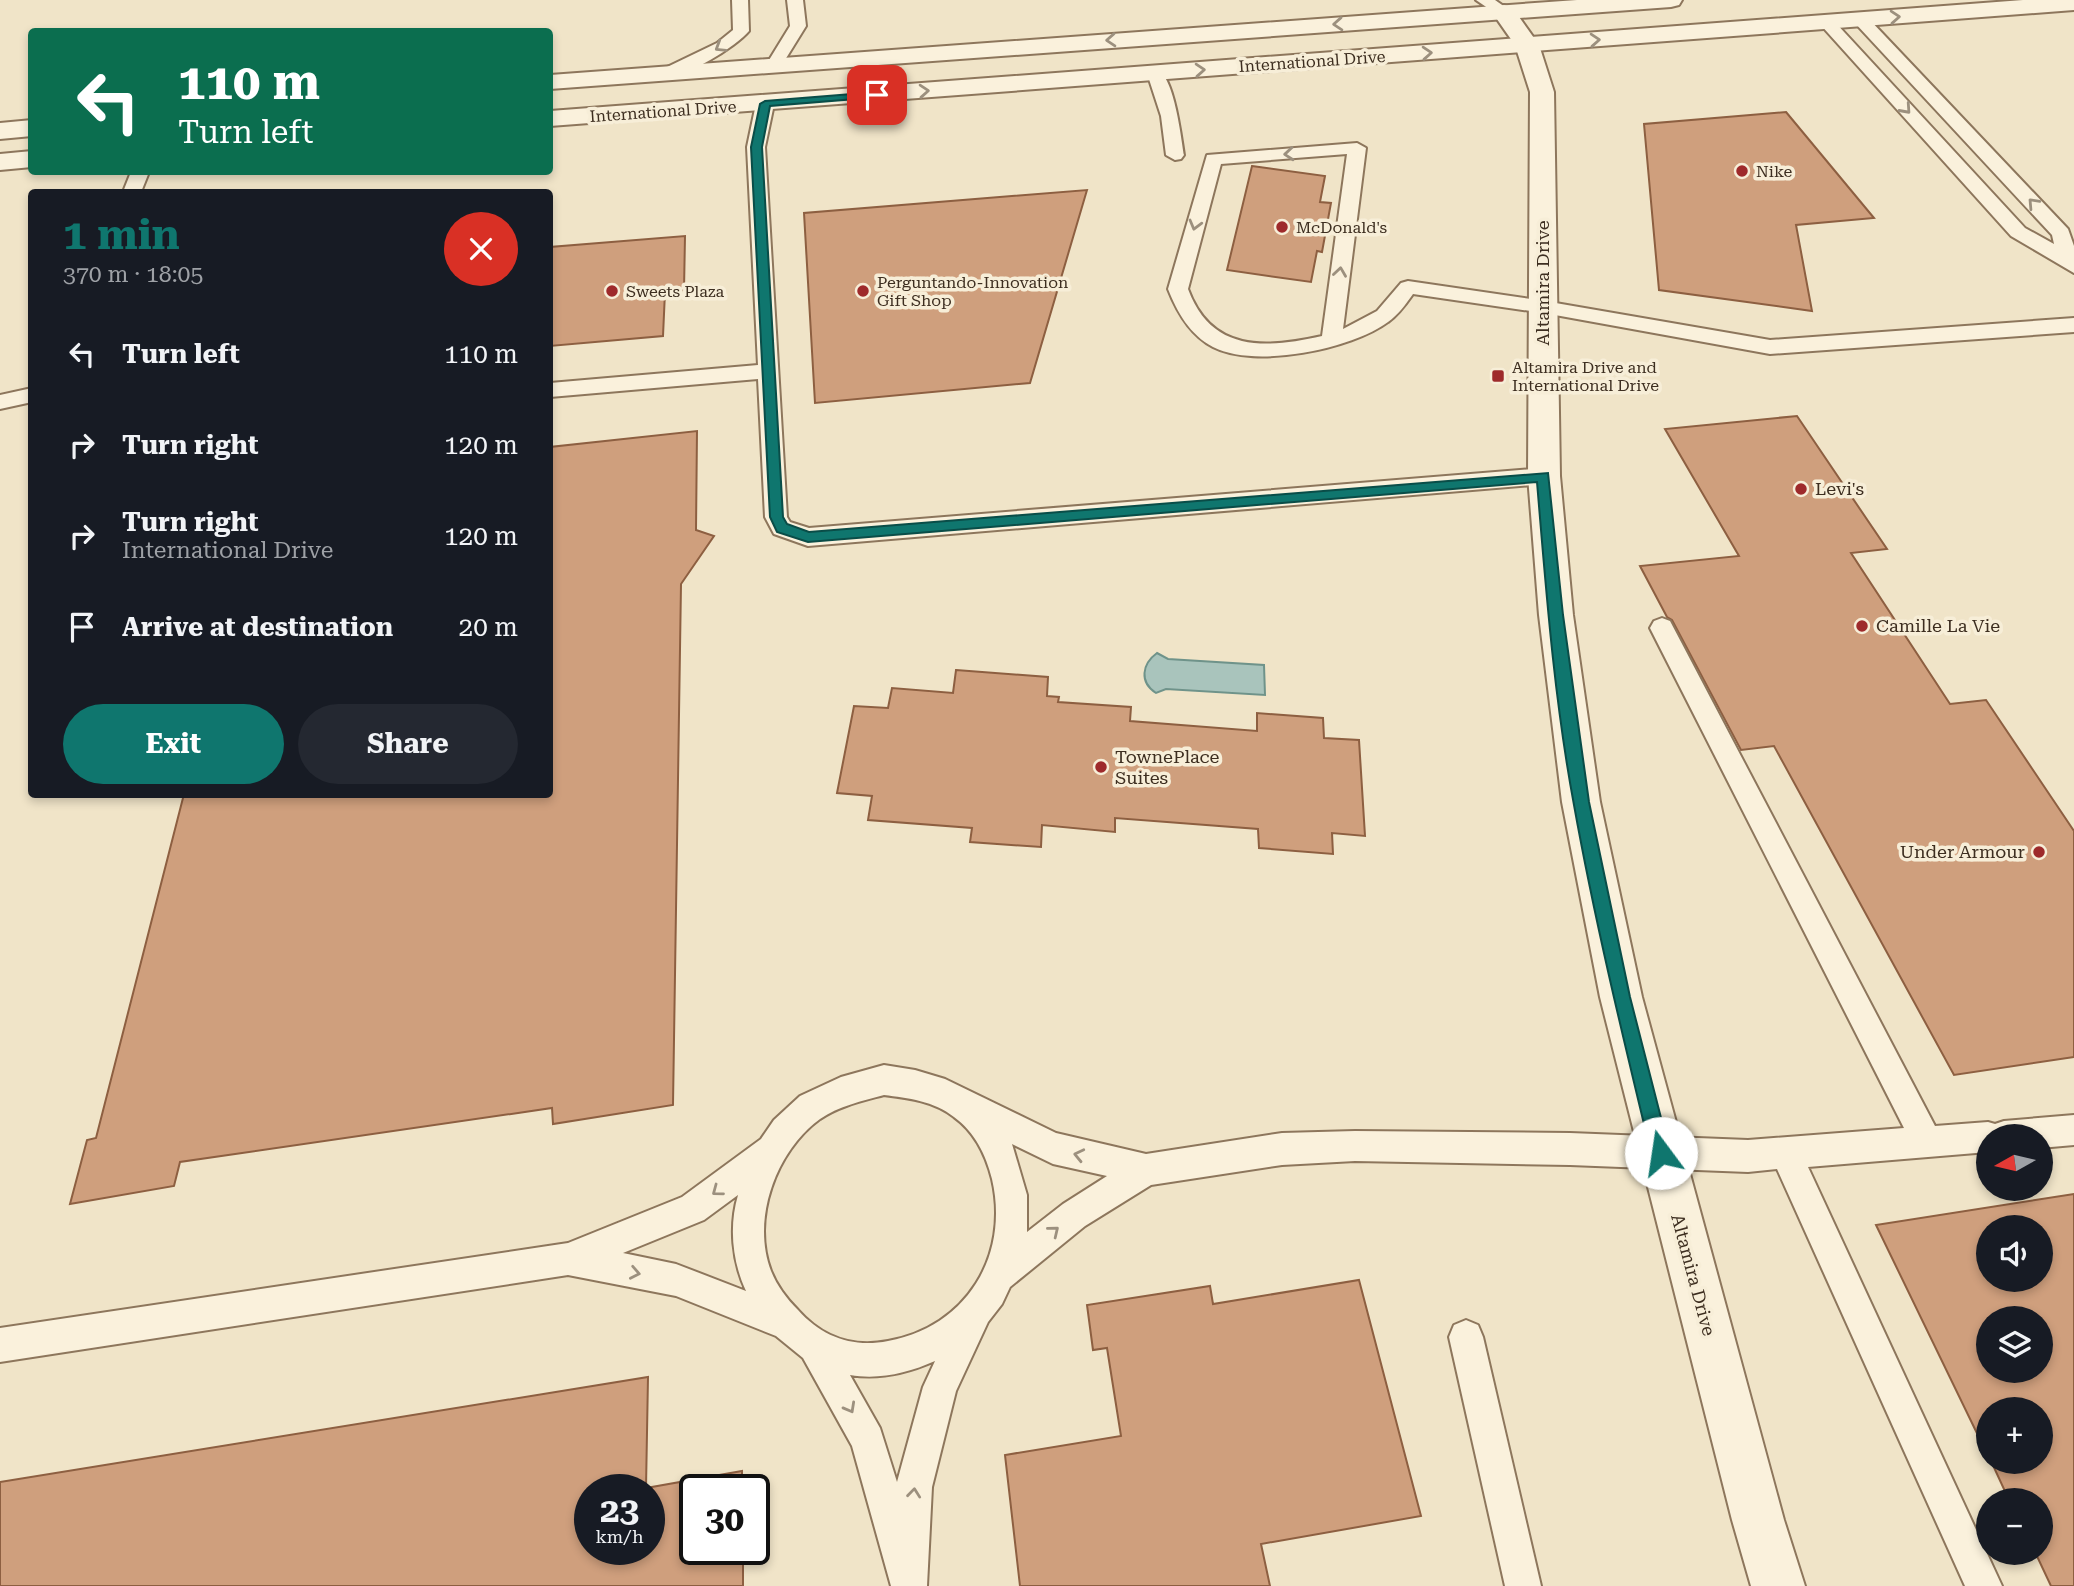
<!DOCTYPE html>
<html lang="en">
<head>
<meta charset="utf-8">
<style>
  :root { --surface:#171b24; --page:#242831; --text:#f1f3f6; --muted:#9ea1a6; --accent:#0f766e }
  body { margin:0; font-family:"Roboto Serif",serif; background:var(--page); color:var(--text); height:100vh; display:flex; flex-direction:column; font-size:26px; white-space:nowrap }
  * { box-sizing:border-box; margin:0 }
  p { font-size:23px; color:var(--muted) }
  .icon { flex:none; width:38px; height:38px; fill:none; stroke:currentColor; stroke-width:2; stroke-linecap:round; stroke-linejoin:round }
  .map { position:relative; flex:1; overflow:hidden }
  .sheet { position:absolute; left:28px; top:189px; width:525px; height:609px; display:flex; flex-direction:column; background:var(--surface); border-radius:7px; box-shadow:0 4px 10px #0003 }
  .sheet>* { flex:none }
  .hud { position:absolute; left:28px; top:28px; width:525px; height:147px; border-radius:7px; box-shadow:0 4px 10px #0003; background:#0b6e4f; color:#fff; overflow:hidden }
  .needle { width:46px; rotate:262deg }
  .fabs { position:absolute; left:1976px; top:1124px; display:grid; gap:14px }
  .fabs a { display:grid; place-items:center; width:77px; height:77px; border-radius:50%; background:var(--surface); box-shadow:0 4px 10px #0003; font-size:35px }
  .speed { position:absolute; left:574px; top:1474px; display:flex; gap:14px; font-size:35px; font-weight:700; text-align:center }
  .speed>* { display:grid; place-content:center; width:91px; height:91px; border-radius:50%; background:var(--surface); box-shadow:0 4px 10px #0003; line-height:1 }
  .speed small { font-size:18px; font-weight:400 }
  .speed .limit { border:4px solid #111; border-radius:10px; background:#fff; color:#111 }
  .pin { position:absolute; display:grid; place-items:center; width:60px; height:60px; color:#fff; margin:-30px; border-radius:14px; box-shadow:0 4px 10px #0006 }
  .me { position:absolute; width:77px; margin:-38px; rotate:346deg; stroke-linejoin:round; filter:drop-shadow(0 0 5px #0008) }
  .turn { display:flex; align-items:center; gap:24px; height:147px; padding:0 35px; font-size:32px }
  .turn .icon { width:91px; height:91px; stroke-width:2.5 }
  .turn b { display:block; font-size:49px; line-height:60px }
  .round { display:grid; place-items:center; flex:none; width:74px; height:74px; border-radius:37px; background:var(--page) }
  .summary { display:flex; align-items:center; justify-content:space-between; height:119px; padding:0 35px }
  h1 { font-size:42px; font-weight:700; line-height:52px; color:var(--accent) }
  .button { display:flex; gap:14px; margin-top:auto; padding:14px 35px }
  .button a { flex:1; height:80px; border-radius:42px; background:var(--accent); color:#fff; font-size:28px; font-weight:700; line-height:80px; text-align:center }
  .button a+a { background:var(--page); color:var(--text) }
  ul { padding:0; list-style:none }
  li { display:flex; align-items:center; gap:21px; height:91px; padding:0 35px }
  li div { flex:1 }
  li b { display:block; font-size:26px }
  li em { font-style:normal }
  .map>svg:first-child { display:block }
</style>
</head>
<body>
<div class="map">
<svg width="2074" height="1586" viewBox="0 0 2074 1586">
  <rect width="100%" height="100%" fill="#f0e4c8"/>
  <!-- water -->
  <path fill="#a9c4bc" stroke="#6f938a" stroke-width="2" d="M 1157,653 L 1168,659 L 1264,665 L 1265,695 L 1166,689 L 1156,693 C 1139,682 1142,664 1157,653 Z"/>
  <!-- building -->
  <g fill="#cf9f7d" stroke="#8d5f41" stroke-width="2" fill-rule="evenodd">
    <polygon points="1786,112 1874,218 1796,225 1812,311 1659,290 1644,124"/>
    <polygon points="1252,166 1325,176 1320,202 1331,203 1322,252 1317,251 1311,282 1227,270"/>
    <polygon points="1087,190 1030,383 815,403 804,213"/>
    <polygon points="685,236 684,290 665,292 663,336 550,346 550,247"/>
    <polygon points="1797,416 1887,549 1851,553 1950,704 1986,700 2074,831 2074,1057 1954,1075 1774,746 1741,750 1672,620 1667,617 1640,566 1739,556 1665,429"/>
    <polygon points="697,431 696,530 714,536 681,584 673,1105 553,1124 552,1108 180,1162 174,1186 70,1204 87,1140 96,1138 184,794 550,794 550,447"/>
    <polygon points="956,670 1048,677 1047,696 1059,697 1058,702 1131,707 1130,721 1257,731 1257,713 1323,718 1324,738 1359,740 1365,836 1332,833 1333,854 1259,848 1258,829 1115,818 1115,832 1042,825 1041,847 970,842 972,828 868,820 872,796 837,793 854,706 888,708 892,688 953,693"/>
    <path d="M 2074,1194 L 2074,1586 L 2051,1586 L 2035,1552 L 2040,1552 L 2040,1500 L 2009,1500 L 1991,1461 L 2040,1461 L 2040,1409 L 1988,1409 L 1988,1456 L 1876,1225 ZM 1988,1227 L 2040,1227 L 2040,1279 L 1988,1279 ZM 1988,1318 L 2040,1318 L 2040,1370 L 1988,1370 Z"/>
    <polygon points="1359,1280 1421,1516 1261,1544 1270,1586 1020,1586 1005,1455 1121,1436 1107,1348 1093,1350 1087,1305 1210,1286 1213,1304"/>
    <path d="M 648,1377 L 646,1488 L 742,1471 L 742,1489 L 695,1489 L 695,1549 L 743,1549 L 743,1586 L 0,1586 L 0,1482 ZM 590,1489 L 649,1489 L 649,1549 L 590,1549 Z"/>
  </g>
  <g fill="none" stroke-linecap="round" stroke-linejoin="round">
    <!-- service casing -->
    <g stroke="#8d765c" stroke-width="4">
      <g id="service">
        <path d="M 732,0 L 748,0 L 749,31 C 737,46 681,81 663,77 L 661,73 L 663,69 L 717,43 L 733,30 Z"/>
        <polygon points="787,0 803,0 806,26 780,68 774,70 766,65 790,26"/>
        <polygon points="1476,0 1495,0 1512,12 1510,15 1498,15"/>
        <polygon points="1861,15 1867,17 2068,229 2074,246 2074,273 2011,236 1819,23 1827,18 1833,20 2025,228 2054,244 2052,235 1855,23 1853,20 1855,17"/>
        <path d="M 1155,68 C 1174,73 1181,137 1184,155 L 1181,159 L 1175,160 L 1166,155 L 1161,116 L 1147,73 Z"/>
        <polygon points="765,99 774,104 765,147 787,517 790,522 809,528 1544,468 1552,470 1555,476 1552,482 1544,484 808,546 774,534 765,517 758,379 550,397 550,383 758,365 747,147 756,104"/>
        <path d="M 1357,143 L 1366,148 L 1343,329 L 1377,311 L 1401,283 L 1408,281 L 1544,301 L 1770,340 L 2074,318 L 2074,332 L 1770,354 L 1544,313 L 1413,294 C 1406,304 1398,315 1388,322 C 1352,349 1255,369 1213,347 C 1190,335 1177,312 1168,289 L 1207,155 ZM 1347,154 L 1322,336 C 1265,349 1211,352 1188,289 L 1221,164 Z"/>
        <polygon points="131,172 149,172 141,192 123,192"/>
        <polygon points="32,388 32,402 0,409 0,395"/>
        <path d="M 1662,618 L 1670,621 L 1935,1126 L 1988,1122 L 1995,1124 L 2004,1121 L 2074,1115 L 2074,1145 L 2040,1148 L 2040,1136 L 1988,1136 L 1988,1152 L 1808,1167 L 2002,1586 L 1965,1586 L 1777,1169 L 1748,1172 L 1570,1165 L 1355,1161 L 1282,1165 L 1151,1185 L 1085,1226 L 1010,1287 L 1002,1304 L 988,1322 L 956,1391 L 932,1487 L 927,1586 L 891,1586 L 852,1446 L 803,1358 L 776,1336 L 676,1296 L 568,1275 L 0,1362 L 0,1328 L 568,1243 L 682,1197 L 761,1139 L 774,1120 L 800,1096 L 841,1077 L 884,1065 L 915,1070 L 945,1079 L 1056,1133 L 1146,1154 L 1282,1133 L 1355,1131 L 1570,1133 L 1748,1140 L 1904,1128 L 1650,628 L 1654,621 ZM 884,1095 C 908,1098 934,1101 954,1117 C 975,1132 986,1155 992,1179 C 1010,1256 966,1327 888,1341 C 853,1348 822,1337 798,1310 C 787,1299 777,1286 771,1271 C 751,1219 776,1151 820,1119 C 839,1106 862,1101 884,1095 ZM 1012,1144 L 1053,1164 L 1107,1176 L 1063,1204 L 1027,1232 L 1027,1195 ZM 738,1195 C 729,1226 732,1261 746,1291 L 676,1264 L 623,1253 L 704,1220 ZM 935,1361 L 923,1387 L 897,1482 L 880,1428 L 850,1375 C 879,1380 908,1373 935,1361 Z"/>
        <polygon points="1466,1320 1478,1325 1483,1337 1541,1586 1505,1586 1449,1337 1454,1325"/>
      </g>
    </g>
    <!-- minor casing -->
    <g stroke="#8d765c" stroke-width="4">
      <polygon id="minor" points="1504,5 1512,7 1539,45 1554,92 1560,476 1573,615 1600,802 1642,997 1784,1520 1805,1586 1751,1586 1732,1520 1600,997 1562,802 1539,615 1528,476 1530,92 1515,45 1492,12 1496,7"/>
    </g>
    <!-- tertiary casing -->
    <g stroke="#8d765c" stroke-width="4">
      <g id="tertiary">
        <polygon points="1577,0 1682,0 1679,5 1671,7 550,89 550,75"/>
        <polygon points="2023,0 2074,0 2074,10 550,126 550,111"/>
        <polygon points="32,120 32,136 0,139 0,123"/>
        <polygon points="32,151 32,167 0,170 0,154"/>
      </g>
    </g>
    <!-- service -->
    <use href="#service" fill="#faf1dc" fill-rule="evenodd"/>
    <!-- minor -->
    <use href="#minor" fill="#faf1dc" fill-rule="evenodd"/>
    <!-- tertiary -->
    <use href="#tertiary" fill="#faf1dc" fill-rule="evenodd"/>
  </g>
  <!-- one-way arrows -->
  <defs><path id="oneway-chevron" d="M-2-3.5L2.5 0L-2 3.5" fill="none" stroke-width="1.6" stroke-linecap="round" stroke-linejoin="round" transform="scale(1.75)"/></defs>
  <g stroke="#9c907e">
    <use href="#oneway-chevron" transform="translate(1895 17) rotate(-4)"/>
    <use href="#oneway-chevron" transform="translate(1338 24) rotate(176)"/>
    <use href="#oneway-chevron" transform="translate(1111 40) rotate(176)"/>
    <use href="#oneway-chevron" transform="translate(1595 40) rotate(-4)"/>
    <use href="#oneway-chevron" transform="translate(720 47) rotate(148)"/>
    <use href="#oneway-chevron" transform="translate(1427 53) rotate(-4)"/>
    <use href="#oneway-chevron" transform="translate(1200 70) rotate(-4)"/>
    <use href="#oneway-chevron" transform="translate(924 91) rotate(-4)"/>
    <use href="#oneway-chevron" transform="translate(1906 109) rotate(48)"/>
    <use href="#oneway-chevron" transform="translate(1289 154) rotate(175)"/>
    <use href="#oneway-chevron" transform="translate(2033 203) rotate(-133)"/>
    <use href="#oneway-chevron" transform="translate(1195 225) rotate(105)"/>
    <use href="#oneway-chevron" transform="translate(1340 272) rotate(-82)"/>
    <use href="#oneway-chevron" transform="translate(1079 1155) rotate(-167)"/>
    <use href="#oneway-chevron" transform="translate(717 1191) rotate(143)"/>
    <use href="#oneway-chevron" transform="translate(1054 1231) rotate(-39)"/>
    <use href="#oneway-chevron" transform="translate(635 1273) rotate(11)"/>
    <use href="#oneway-chevron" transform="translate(850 1408) rotate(61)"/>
    <use href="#oneway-chevron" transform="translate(914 1493) rotate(-84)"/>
  </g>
  <!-- route -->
  <path fill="#0f766e" stroke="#0a4d48" stroke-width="2" d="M 877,92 L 880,93 L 880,97 L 770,106 L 762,147 L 783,517 L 787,524 L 809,532 L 1548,473 L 1563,615 L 1589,802 L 1630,997 L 1670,1153 L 1667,1160 L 1661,1162 L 1654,1160 L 1651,1153 C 1623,1037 1595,922 1574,805 C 1554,698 1546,589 1537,482 L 808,542 L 777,532 L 770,517 L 751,147 L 760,104 L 765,101 Z"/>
  <!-- markers -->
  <g fill="#9e2a2b" stroke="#f7eed8" stroke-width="2.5">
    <circle cx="1742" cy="171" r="7"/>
    <circle cx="1282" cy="227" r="7"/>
    <circle cx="612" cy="291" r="7"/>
    <circle cx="863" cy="291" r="7"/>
    <rect x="1491" y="369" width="14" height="14" rx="3.5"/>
    <circle cx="1801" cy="489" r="7"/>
    <circle cx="1862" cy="626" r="7"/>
    <circle cx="1101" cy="767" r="7"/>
    <circle cx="2039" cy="852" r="7"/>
  </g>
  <g text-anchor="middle" stroke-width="7" stroke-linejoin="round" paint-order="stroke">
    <!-- far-street labels -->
    <g font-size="16" fill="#3d2e20" stroke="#f7eed8">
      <text transform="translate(1312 61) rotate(-4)" y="6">International Drive</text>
      <text transform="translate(663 111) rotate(-4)" y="6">International Drive</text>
    </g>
    <!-- far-poi labels -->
    <g font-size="16" fill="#3d2e20" stroke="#f7eed8" text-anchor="start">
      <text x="1756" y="177">Nike</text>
      <text x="1296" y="233">McDonald's</text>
      <text x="877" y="288">Perguntando-Innovation<tspan x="877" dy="18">Gift Shop</tspan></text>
      <text x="626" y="297">Sweets Plaza</text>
      <text x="1512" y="373">Altamira Drive and<tspan x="1512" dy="18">International Drive</tspan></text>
    </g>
    <!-- street labels -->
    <g font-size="18" fill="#3d2e20" stroke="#f7eed8">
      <text transform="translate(1543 283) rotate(-90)" y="6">Altamira Drive</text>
      <text transform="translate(1693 1275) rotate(75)" y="6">Altamira Drive</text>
    </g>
    <!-- poi labels -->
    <g font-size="18" fill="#3d2e20" stroke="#f7eed8" text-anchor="start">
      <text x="1815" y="495">Levi's</text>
      <text x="1876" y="632">Camille La Vie</text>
      <text x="1115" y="763">TownePlace<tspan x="1115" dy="21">Suites</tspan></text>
      <text x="2025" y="858" text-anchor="end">Under Armour</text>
    </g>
  </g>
</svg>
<div class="fabs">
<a><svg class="needle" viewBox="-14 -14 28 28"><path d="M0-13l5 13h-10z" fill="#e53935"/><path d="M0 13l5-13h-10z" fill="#9ea1a6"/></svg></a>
<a><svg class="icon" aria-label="sound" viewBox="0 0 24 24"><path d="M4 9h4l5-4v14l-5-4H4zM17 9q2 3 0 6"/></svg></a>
<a><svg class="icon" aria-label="layers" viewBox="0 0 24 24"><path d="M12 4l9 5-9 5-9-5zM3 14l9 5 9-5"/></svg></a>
<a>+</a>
<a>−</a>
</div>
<div class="speed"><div>23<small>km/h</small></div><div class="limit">30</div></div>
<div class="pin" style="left:877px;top:95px;background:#d93025"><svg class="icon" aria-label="arrive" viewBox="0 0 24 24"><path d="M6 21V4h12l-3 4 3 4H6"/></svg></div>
<svg class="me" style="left:1661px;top:1153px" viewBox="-20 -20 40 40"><circle r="19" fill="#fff"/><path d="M0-13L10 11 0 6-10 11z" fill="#0f766e"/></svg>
<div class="hud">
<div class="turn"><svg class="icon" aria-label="left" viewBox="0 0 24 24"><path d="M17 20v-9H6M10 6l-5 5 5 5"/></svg><div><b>110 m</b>Turn left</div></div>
</div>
<section class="sheet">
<div class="summary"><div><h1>1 min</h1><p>370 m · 18:05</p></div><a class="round" style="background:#d93025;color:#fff"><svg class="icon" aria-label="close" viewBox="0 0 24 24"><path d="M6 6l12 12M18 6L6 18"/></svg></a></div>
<ul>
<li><svg class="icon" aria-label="left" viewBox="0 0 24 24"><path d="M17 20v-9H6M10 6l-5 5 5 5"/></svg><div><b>Turn left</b></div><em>110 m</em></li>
<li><svg class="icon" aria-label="right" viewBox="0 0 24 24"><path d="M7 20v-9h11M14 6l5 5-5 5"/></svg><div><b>Turn right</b></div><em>120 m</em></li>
<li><svg class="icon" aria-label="right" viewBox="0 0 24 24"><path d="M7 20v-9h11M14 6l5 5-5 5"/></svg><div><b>Turn right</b><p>International Drive</p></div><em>120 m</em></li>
<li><svg class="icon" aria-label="arrive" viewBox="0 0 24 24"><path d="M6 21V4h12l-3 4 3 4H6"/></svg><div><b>Arrive at destination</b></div><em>20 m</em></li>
</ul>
<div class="button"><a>Exit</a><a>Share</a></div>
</section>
</div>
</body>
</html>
